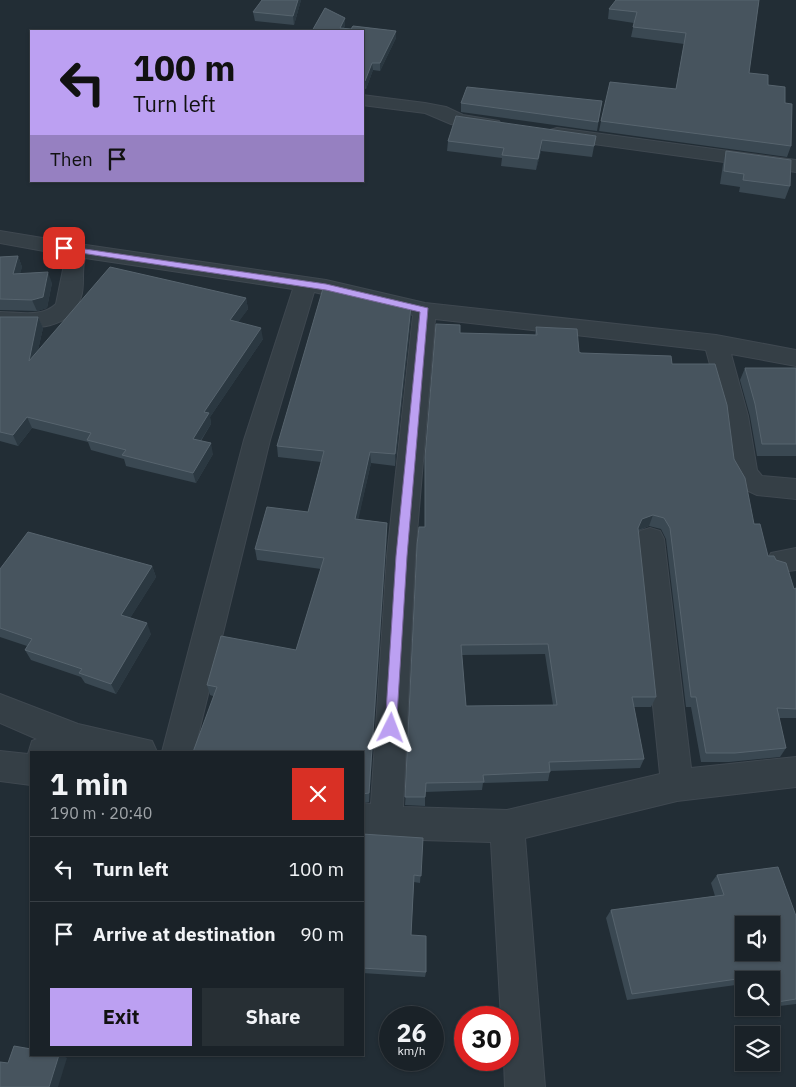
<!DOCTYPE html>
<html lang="en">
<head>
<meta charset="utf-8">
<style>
  :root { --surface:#1a2228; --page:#272f34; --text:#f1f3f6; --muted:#9fa4a8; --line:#383f45; --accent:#bca0f2 }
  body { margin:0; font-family:"IBM Plex Sans",sans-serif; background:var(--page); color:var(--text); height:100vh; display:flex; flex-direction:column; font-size:19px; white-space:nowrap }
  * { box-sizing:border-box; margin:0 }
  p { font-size:16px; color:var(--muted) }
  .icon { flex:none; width:28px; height:28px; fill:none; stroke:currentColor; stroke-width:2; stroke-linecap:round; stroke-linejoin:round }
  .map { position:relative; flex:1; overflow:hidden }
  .drawer { position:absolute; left:30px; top:751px; width:334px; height:305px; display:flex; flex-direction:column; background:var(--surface); border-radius:0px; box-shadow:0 1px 4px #0004,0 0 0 1px var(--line) }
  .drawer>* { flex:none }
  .top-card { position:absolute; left:30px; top:30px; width:334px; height:152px; border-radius:0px; box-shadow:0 1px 4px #0004,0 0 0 1px var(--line); background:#bca0f2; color:#111; overflow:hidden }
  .tools { position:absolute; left:735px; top:916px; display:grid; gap:10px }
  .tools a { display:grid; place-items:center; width:45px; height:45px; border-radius:0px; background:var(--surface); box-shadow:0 1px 4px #0004,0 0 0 1px var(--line); font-size:25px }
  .speed { position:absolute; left:379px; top:1006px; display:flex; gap:10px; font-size:25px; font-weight:700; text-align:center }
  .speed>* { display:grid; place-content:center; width:65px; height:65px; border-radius:50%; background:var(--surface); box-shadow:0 1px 4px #0004,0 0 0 1px var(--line); line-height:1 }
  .speed small { font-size:12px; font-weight:400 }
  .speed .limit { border:8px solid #d22; background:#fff; color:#111 }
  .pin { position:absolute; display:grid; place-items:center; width:42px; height:42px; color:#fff; margin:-21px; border-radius:10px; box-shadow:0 2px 8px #0006 }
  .me { position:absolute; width:55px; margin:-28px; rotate:3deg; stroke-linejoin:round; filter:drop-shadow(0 0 4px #0008) }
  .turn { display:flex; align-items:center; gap:18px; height:105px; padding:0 20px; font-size:22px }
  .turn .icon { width:65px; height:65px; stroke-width:2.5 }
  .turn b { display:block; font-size:35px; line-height:42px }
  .then { display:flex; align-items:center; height:48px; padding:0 20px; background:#0003; gap:10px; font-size:19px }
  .round { display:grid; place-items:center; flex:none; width:52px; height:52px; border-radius:0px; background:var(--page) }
  .head { display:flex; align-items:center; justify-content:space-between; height:85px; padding:0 20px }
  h1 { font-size:30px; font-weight:700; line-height:38px }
  .primary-button { display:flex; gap:10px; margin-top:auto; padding:10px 20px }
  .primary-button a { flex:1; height:58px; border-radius:0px; background:var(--accent); color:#111; font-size:20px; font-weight:700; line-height:58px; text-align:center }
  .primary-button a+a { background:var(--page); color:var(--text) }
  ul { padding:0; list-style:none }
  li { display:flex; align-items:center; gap:15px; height:65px; padding:0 20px; border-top:1px solid var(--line) }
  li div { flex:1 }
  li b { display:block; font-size:19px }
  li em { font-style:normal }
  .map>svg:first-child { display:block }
</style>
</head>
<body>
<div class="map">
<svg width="796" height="1087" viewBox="0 0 796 1087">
  <rect width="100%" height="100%" fill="#222d35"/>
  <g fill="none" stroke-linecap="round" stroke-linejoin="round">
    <!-- minor casing -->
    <g stroke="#3f4850" stroke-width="2">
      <g id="minor">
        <polygon points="362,95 425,103 446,107 463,115 499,121 501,125 499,129 492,131 451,124 425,113 362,105"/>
        <polygon points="557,128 796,160 796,172 550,138 548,134 550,130"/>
        <path d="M 0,231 L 79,244 L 326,280 L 425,303 L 716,335 L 796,350 L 796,366 L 731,354 L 748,416 L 757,470 L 762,476 L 796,479 L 796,499 L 757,495 L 740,487 L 731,470 L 724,416 L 706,350 L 435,319 L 415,556 L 403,807 L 507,810 L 660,774 L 636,539 L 640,531 L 650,528 L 660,531 L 664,539 L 691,768 L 796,757 L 796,787 L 677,801 L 525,838 L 545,1087 L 505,1087 L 504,1060 L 508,1060 L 508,1018 L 501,1018 L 491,842 L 386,839 L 362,835 L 362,803 L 371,804 L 387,556 L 413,315 L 314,292 L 270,440 L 194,752 L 162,752 L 244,440 L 293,289 L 85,258 C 81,271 85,285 81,297 C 69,333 30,328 0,326 L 0,312 C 18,312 42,318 56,304 L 66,255 L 0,243 Z"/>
        <polygon points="796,548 796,570 781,572 771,569 767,561 771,553"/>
        <polygon points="0,694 78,724 152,741 157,752 31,752 31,785 0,781 0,751 28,754 32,741 37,739 0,723"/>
      </g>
    </g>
    <!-- minor -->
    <use href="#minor" fill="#353f46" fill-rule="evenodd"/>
  </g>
  <!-- wall -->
  <g fill="#3a4852" fill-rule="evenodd">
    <polygon points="262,0 301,0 294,25 255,21 253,12"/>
    <polygon points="759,0 749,73 768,85 785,103 791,146 787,157 599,131 601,121 676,89 684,44 631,37 634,23 608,19 609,9"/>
    <polygon points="325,8 345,18 345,25 344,28 351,29 353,26 396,31 396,38 380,71 373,70 366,89 362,88 362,31 312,31"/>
    <polygon points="602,101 597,131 461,112 461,103"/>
    <polygon points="596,136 592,157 541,151 536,170 501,166 502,158 447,151 448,141"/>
    <polygon points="726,151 790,186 785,199 739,192 740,187 720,184 723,164"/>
    <polygon points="18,256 22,267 20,273 52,283 47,308 37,311 0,310 0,257"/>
    <polygon points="246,298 248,309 238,322 263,339 210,417 211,424 201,441 213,454 196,483 126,466 124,459 91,450 88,442 32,428 18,446 0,441 0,317 38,317 43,328 38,350"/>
    <polygon points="382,298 382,303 411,306 411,318 395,466 371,463 358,519 387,523 387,534 369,802 362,803 362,752 213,696 210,695 207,685 296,650 321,569 257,560 255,549 308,512 321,462 278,457 277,446"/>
    <path d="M 536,327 L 581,353 L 672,364 L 734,459 L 754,524 L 768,556 L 794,589 L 796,588 L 796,718 L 779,718 L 786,748 L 780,757 L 729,762 L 701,762 L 691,707 L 686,707 L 666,539 L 661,529 L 649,526 L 638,531 L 656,697 L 651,707 L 634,707 L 644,759 L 640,768 L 550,771 L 548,781 L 483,783 L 482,790 L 425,792 L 425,806 L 405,805 L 425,527 L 425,457 L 460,333 L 535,335 ZM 545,654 L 553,705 L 466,706 L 462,655 Z"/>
    <polygon points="745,368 796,368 796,456 757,456 750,416 740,380"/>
    <polygon points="152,566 156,577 130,618 151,634 116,694 85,683 81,677 31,660 25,650 27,646 0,637 0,569"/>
    <polygon points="362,834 423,838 420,883 414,882 411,935 426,972 425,977 362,973 362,934 364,920 362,920"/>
    <polygon points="717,875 796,916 796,1004 771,1007 771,980 744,980 744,985 743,984 627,1000 606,918 611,910 715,896 711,883"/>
    <polygon points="751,1008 771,1008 752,1010"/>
  </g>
  <!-- shaded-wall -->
  <g fill="#2b3841">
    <polygon points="298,0 301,0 294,25 293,16"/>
    <polygon points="345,18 345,25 342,31 340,28"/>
    <polygon points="396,31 396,38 380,71 380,63"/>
    <polygon points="372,63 373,70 366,89 365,81"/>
    <polygon points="542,140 541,151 536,170 538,159"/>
    <polygon points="18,256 22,267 17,285 13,274"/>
    <polygon points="48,272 52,283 47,308 37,311 32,300"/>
    <polygon points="246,298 248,309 232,331 230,320"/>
    <polygon points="411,306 411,318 395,466 395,454"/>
    <polygon points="38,317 43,328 33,372 29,361"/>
    <polygon points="261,328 263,339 210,417 211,424 195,449 193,439 204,412"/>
    <polygon points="27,417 32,428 18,446 13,435"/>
    <polygon points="211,443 213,454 196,483 193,473"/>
    <polygon points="370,452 371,463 356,530 355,519"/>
    <polygon points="653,515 649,526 638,530 634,539 638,528 642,519"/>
    <polygon points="387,523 387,534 369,802 369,793"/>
    <polygon points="152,566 156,577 125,626 121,615"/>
    <polygon points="147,623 151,634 116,694 111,684"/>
    <polygon points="59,1055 62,1055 67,1058 58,1087 49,1087"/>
  </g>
  <!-- building -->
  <g fill="#47545e" stroke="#57646e" fill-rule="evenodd">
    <polygon points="262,0 298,0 293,16 253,12"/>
    <polygon points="616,0 759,0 749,73 768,75 768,85 785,87 785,103 792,104 791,146 601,121 610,82 676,89 686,33 633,27 637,12 609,9"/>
    <polygon points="325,8 345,18 340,28 351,29 353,26 396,31 380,63 372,63 365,81 362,81 362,31 312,31"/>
    <polygon points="467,87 602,101 598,122 461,103"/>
    <polygon points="456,116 596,136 594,146 542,140 538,159 502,155 504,148 448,141"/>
    <polygon points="726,151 791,160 790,186 743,180 744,174 724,171"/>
    <polygon points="18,256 13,274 48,272 43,297 32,300 0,299 0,257"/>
    <polygon points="110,267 246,298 230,320 261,328 204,412 209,413 193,439 211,443 193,473 122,455 126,450 87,440 91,433 27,417 13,435 0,432 0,317 38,317 29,361"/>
    <polygon points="324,285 382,298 381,303 411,306 395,454 370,452 355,519 387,523 369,793 362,794 362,752 193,752 217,687 207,685 221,636 296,650 324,558 255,549 267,507 308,512 324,451 277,446"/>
    <path d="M 436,324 L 460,325 L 460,333 L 537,335 L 536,327 L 577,329 L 579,352 L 581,353 L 671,356 L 672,364 L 715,364 L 727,405 L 734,459 L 745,478 L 754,524 L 760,524 L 768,556 L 774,556 L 776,560 L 786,563 L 794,589 L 796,588 L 796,709 L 777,708 L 786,748 L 735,753 L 706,753 L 696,697 L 691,697 L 670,528 L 664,518 L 653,515 L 642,519 L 638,528 L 656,697 L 632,697 L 644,759 L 549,762 L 550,772 L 483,775 L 484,782 L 426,783 L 425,797 L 405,797 L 417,545 L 419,527 L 425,527 L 425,457 ZM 548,644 L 557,705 L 466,706 L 461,645 Z"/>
    <polygon points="745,368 796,368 796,444 762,444 755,404"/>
    <polygon points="28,532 152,566 121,615 147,623 111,684 79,673 82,669 25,650 32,639 0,628 0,569"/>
    <polygon points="362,834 423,838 421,876 414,875 411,935 426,936 426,972 362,968 362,934 364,913 362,913"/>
    <path d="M 778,867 L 796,916 L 796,999 L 771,1003 L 771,980 L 752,980 L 751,977 L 632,994 L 611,910 L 724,895 L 717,875 ZM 744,925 L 771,925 L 771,952 L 744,952 Z"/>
    <polygon points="14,1046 31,1049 31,1055 59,1055 49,1087 0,1087 0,1062 8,1063"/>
  </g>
  <!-- route -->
  <polygon fill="#bca0f2" stroke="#7a689d" points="64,246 326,284 428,308 407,556 396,732 387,732 385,728 396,556 420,312 326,290 61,250 61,247"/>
</svg>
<div class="tools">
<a><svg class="icon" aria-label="sound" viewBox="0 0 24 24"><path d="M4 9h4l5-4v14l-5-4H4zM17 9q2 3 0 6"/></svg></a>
<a><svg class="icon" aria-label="search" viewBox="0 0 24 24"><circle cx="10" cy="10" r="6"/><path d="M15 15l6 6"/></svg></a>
<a><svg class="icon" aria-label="layers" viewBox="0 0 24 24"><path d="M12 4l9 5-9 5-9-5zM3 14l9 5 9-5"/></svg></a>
</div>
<div class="speed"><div>26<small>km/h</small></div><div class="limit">30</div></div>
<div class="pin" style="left:64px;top:248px;background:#d93025"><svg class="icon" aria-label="arrive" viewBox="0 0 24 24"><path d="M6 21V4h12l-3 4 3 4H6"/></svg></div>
<svg class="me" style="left:391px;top:728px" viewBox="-20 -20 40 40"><path d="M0-17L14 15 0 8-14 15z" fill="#bca0f2" stroke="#fff" stroke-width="4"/></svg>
<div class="top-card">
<div class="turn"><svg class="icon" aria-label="left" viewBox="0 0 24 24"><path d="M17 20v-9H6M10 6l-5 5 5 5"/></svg><div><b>100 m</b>Turn left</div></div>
<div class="then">Then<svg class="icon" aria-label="arrive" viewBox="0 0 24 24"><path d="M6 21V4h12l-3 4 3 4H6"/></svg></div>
</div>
<section class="drawer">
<div class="head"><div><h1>1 min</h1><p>190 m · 20:40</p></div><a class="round" style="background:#d93025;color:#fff"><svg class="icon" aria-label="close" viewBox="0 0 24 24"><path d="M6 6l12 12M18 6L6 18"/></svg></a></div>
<ul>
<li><svg class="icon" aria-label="left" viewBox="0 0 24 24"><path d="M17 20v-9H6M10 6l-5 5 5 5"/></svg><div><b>Turn left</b></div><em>100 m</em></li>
<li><svg class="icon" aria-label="arrive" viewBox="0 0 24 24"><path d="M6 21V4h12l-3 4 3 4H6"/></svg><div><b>Arrive at destination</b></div><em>90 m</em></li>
</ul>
<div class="primary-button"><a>Exit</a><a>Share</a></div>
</section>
</div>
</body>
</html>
